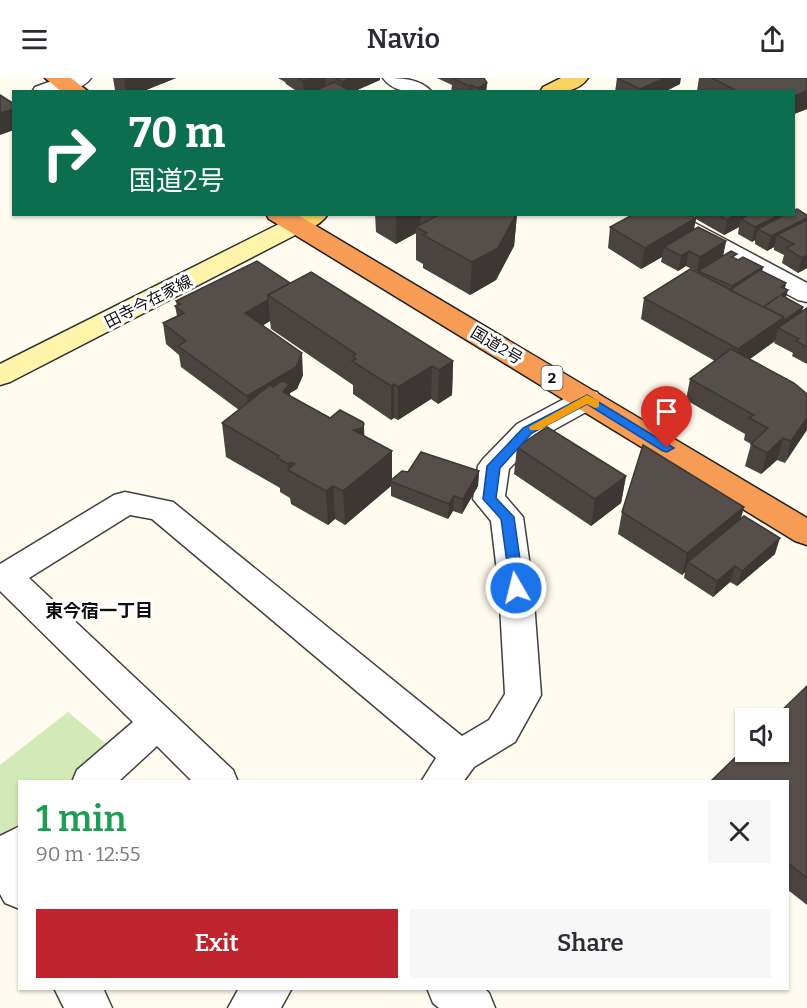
<!DOCTYPE html>
<html lang="en">
<head>
<meta charset="utf-8">
<style>
  :root { --surface:#fff; --page:#f7f7f7; --text:#2b2b33; --muted:#7c7c81; --accent:#bf232d }
  body { margin:0; font-family:Bitter,"Noto Sans JP",serif; background:var(--page); color:var(--text); height:100vh; display:flex; flex-direction:column; font-size:22px; white-space:nowrap }
  * { box-sizing:border-box; margin:0 }
  p { font-size:20px; color:var(--muted) }
  .icon { flex:none; width:33px; height:33px; fill:none; stroke:currentColor; stroke-width:2; stroke-linecap:round; stroke-linejoin:round }
  .map { position:relative; flex:1; overflow:hidden }
  .drawer { position:absolute; left:18px; top:702px; width:771px; height:210px; display:flex; flex-direction:column; background:var(--surface); border-radius:0px; box-shadow:0 2px 4px #0004 }
  .drawer>* { flex:none }
  .banner { position:absolute; left:12px; top:12px; width:783px; height:126px; border-radius:0px; box-shadow:0 2px 4px #0004; background:#0b6e4f; color:#fff; overflow:hidden }
  .buttons { position:absolute; left:735px; top:630px; display:grid; gap:12px }
  .buttons a { display:grid; place-items:center; width:54px; height:54px; border-radius:0px; background:var(--surface); box-shadow:0 2px 4px #0004; font-size:30px }
  .pin { position:absolute; display:grid; place-items:center; width:51px; height:51px; color:#fff; margin:-62px -26px; border-radius:50% 50% 50% 0; rotate:-45deg; box-shadow:0 0 6px #0007 }
  .pin .icon { rotate:45deg }
  .me { position:absolute; width:66px; margin:-33px; rotate:352deg; stroke-linejoin:round; filter:drop-shadow(0 0 4px #0008) }
  .turn { display:flex; align-items:center; gap:21px; height:126px; padding:0 18px; font-size:27px }
  .turn .icon { width:78px; height:78px; stroke-width:2.5 }
  .turn b { display:block; font-size:42px; line-height:51px }
  .round { display:grid; place-items:center; flex:none; width:63px; height:63px; border-radius:0px; background:var(--page) }
  .head { display:flex; align-items:center; justify-content:space-between; height:102px; padding:0 18px }
  h1 { font-size:36px; font-weight:600; line-height:45px; color:#1e9e55 }
  .cta { display:flex; gap:12px; margin-top:auto; padding:12px 18px }
  .cta a { flex:1; height:69px; border-radius:0px; background:var(--accent); color:#fff; font-size:24px; font-weight:600; line-height:69px; text-align:center }
  .cta a+a { background:var(--page); color:var(--text) }
  header { display:flex; justify-content:space-between; align-items:center; height:78px; padding:0 18px; background:var(--surface); font-size:27px; font-weight:600 }
  .map>svg:first-child { display:block }
</style>
</head>
<body>
<header><svg class="icon" aria-label="menu" viewBox="0 0 24 24"><path d="M4 6h16M4 12h16M4 18h16"/></svg>Navio<svg class="icon" aria-label="share" viewBox="0 0 24 24"><path d="M12 15V3M7 8l5-5 5 5M5 13v7h14v-7"/></svg></header>
<div class="map">
<svg width="807" height="930" viewBox="0 0 807 930">
  <rect width="100%" height="100%" fill="#fffbee"/>
  <!-- green -->
  <polygon fill="#d2eab7" points="68,634 110,669 69,703 20,704 19,746 0,763 0,687"/>
  <g fill="none" stroke-linecap="round" stroke-linejoin="round">
    <!-- street casing -->
    <g stroke="#404040" stroke-width="3">
      <g id="street">
        <path d="M 60,0 L 91,0 C 79,17 50,14 32,14 L 35,9 Z"/>
        <path d="M 383,0 C 400,0 420,0 432,14 C 415,14 394,16 383,0 Z"/>
        <polygon points="646,136 678,136 807,205 807,224 798,222 649,141"/>
        <polygon points="587,312 597,314 602,321 597,328 539,360 509,391 505,418 523,439 533,510 541,617 515,664 474,689 463,704 421,704 436,680 152,441 130,437 29,500 233,692 238,704 193,704 157,668 118,704 72,704 77,692 133,644 0,513 0,486 114,417 125,414 173,424 462,658 489,642 505,616 499,510 491,443 473,421 478,388 483,381 517,346 577,314"/>
        <polygon points="20,748 20,831 5,825 0,816 0,758"/>
        <polygon points="54,910 103,910 112,930 64,930"/>
        <polygon points="239,910 292,910 281,930 228,930"/>
        <polygon points="427,910 484,910 489,915 495,930 439,930 433,925"/>
      </g>
    </g>
    <!-- secondary casing -->
    <g stroke="#2f2f2f" stroke-width="3">
      <polygon id="secondary" points="296,139 305,142 309,147 305,152 10,304 0,307 0,286 287,142"/>
    </g>
    <!-- primary casing -->
    <g stroke="#1e1e1e" stroke-width="3">
      <g id="primary">
        <path d="M 561,0 L 588,0 C 577,16 557,14 540,14 L 543,9 Z"/>
        <path d="M 297,136 L 328,136 C 320,149 301,156 287,152 L 283,147 L 287,142 Z"/>
      </g>
    </g>
    <!-- highway casing -->
    <g stroke="#1e1e1e" stroke-width="3">
      <g id="highway">
        <polygon points="45,0 71,0 89,14 62,14"/>
        <polygon points="266,136 296,136 807,440 807,467 795,463 269,141"/>
      </g>
    </g>
    <!-- street -->
    <use href="#street" fill="#fff" fill-rule="evenodd"/>
    <!-- secondary -->
    <use href="#secondary" fill="#fff4a9" fill-rule="evenodd"/>
    <!-- primary -->
    <use href="#primary" fill="#fad363" fill-rule="evenodd"/>
    <!-- highway -->
    <use href="#highway" fill="#f69c55" fill-rule="evenodd"/>
  </g>
  <!-- wall -->
  <g fill="#4a4340">
    <polygon points="113,0 176,0 141,14 118,14 115,12"/>
    <polygon points="278,0 380,0 380,2 353,14 298,14 286,6 285,4"/>
    <polygon points="437,0 484,0 487,5 486,14 451,14 452,7"/>
    <polygon points="617,0 680,6 664,14 615,14"/>
    <polygon points="699,0 807,0 807,31 794,36 794,14 697,13"/>
    <polygon points="375,136 517,136 514,168 496,202 470,217 423,190 423,186 416,182 416,155 396,166 376,154"/>
    <polygon points="695,136 807,137 807,190 798,195 782,185 784,177 774,172 774,169 767,173 755,166 755,162 752,164 738,156 739,149 724,157 696,141 694,151 726,163 723,178 763,189 762,193 786,205 785,211 786,220 803,229 802,233 807,230 807,286 792,278 793,275 774,265 775,263 750,281 807,316 785,385 777,382 761,396 745,388 751,366 744,362 745,356 686,322 690,301 715,283 641,241 644,220 698,195 698,193 697,194 686,188 678,193 661,184 662,179 641,191 608,170 610,149 695,140"/>
    <polygon points="290,205 453,283 452,317 438,326 431,321 398,342 394,340 391,342 353,316 353,307 271,251 270,243 262,248 303,297 297,311 290,315 290,318 392,373 392,401 408,394 479,393 478,408 462,436 453,433 448,441 391,418 391,408 345,447 335,441 328,447 291,426 290,420 280,414 280,410 226,379 222,345 239,332 181,289 179,277 166,266 163,245 177,238 175,228 177,228 176,223"/>
    <polygon points="517,369 626,398 621,425 591,448 514,396"/>
    <polygon points="744,429 740,442 775,476 737,508 730,504 713,519 684,500 685,494 682,497 618,456 622,434"/>
    <polygon points="807,608 807,827 788,812 788,704"/>
  </g>
  <!-- shaded-wall -->
  <g fill="#3c3734">
    <polygon points="124,0 176,0 141,14 126,14"/>
    <polygon points="311,0 325,0 325,8 312,14 304,14 303,3"/>
    <polygon points="351,0 380,0 380,2 352,14 342,14 342,4"/>
    <polygon points="665,0 681,0 680,6 664,14 639,14 640,11"/>
    <polygon points="487,5 486,14 478,14 478,10"/>
    <polygon points="471,7 471,14 469,14 469,8"/>
    <polygon points="807,13 807,31 794,36 794,18"/>
    <polygon points="14,31 14,52 0,57 0,35"/>
    <polygon points="396,136 421,136 420,152 416,149 416,155 396,166"/>
    <polygon points="517,136 514,168 496,202 470,217 472,184"/>
    <polygon points="737,136 755,136 741,141 739,149 724,157 727,142"/>
    <polygon points="781,136 789,136 758,151 755,162 752,164 755,149"/>
    <polygon points="696,140 692,161 664,169 662,179 641,191 645,170"/>
    <polygon points="807,140 807,148 777,157 774,169 767,173 771,158"/>
    <polygon points="726,163 723,178 697,194 700,179"/>
    <polygon points="689,173 686,188 678,193 681,178"/>
    <polygon points="807,177 807,190 798,195 802,180"/>
    <polygon points="763,189 759,204 731,214 732,208"/>
    <polygon points="786,205 783,215 788,212 784,227 761,230 781,209"/>
    <polygon points="268,222 270,243 247,257 245,235"/>
    <polygon points="803,229 799,244 778,250 775,263 733,293 738,271 784,239"/>
    <polygon points="302,275 303,297 297,311 290,315 292,340 249,340 247,318"/>
    <polygon points="453,283 452,317 438,326 439,292"/>
    <polygon points="432,288 431,321 398,342 398,309"/>
    <polygon points="394,306 394,340 391,342 391,308"/>
    <polygon points="807,340 807,352 785,385 791,363"/>
    <polygon points="364,346 365,380 353,352"/>
    <polygon points="783,360 777,382 761,396 767,375"/>
    <polygon points="392,373 392,403 390,403 391,408 345,447 343,413"/>
    <polygon points="291,384 292,394 288,392 288,386"/>
    <polygon points="479,393 478,408 462,436 463,421"/>
    <polygon points="626,398 621,425 591,448 595,421"/>
    <polygon points="333,408 335,441 328,447 326,413"/>
    <polygon points="454,418 453,433 448,441 449,426"/>
    <polygon points="744,429 738,451 688,484 685,494 682,497 687,475"/>
    <polygon points="780,460 775,476 737,508 742,493"/>
    <polygon points="735,488 730,504 713,519 717,503"/>
  </g>
  <!-- building -->
  <g fill="#564e4a" stroke="#3c3734" stroke-width="1.5">
    <polygon points="298,0 311,0 303,3"/>
    <polygon points="335,0 351,0 342,4"/>
    <polygon points="452,0 484,0 487,5 478,10 471,7 469,8"/>
    <polygon points="617,0 665,0 640,11"/>
    <polygon points="712,0 807,0 807,13 794,18 794,14 739,14"/>
    <polygon points="334,4 353,14 312,14"/>
    <polygon points="0,17 14,26 14,31 0,35"/>
    <polygon points="797,131 807,137 807,140 771,158 758,151 786,136 794,136 794,133"/>
    <polygon points="440,136 516,136 498,170 472,184 423,157 427,155 416,149"/>
    <polygon points="634,136 688,136 696,140 645,170 610,149"/>
    <polygon points="716,136 737,136 727,142"/>
    <polygon points="750,136 781,136 755,149 741,141"/>
    <polygon points="807,142 807,177 802,180 786,170 794,166 777,157"/>
    <polygon points="698,149 726,163 700,179 689,173 681,178 664,169"/>
    <polygon points="731,173 737,176 732,179 738,182 743,179 763,189 732,208 698,193"/>
    <polygon points="257,183 290,205 268,217 268,222 245,235 302,275 296,289 247,318 178,268 186,263 163,245 184,235 175,228 180,226 176,223"/>
    <polygon points="690,191 784,239 738,271 644,220"/>
    <polygon points="760,192 786,205 781,209 788,212 781,217 803,229 783,243 784,239 764,229 779,218 763,229 730,212"/>
    <polygon points="311,194 453,283 439,292 432,288 398,309 394,306 391,308 352,283 356,281 353,278 356,276 268,217"/>
    <polygon points="807,230 807,269 796,263 799,261 778,250"/>
    <polygon points="731,271 794,305 807,316 807,340 791,363 783,360 767,375 751,366 768,350 749,340 754,337 690,301"/>
    <polygon points="282,303 289,306 283,314 330,340 340,332 363,344 364,346 362,350 353,352 392,373 343,413 333,408 326,413 288,392 295,386 291,384 288,386 277,380 279,378 222,345 270,307 273,309"/>
    <polygon points="547,349 626,398 595,421 517,369"/>
    <polygon points="643,367 744,429 687,475 622,434"/>
    <polygon points="421,374 479,393 463,421 454,418 449,426 390,403 402,393 408,394"/>
    <polygon points="744,438 780,460 742,493 735,488 717,503 688,484"/>
    <polygon points="807,608 807,800 788,785 788,704 710,704 746,669 746,674 778,674 778,640 774,640"/>
  </g>
  <!-- route -->
  <polygon fill="#1a73e8" stroke="#114b97" stroke-width="1.5" points="587,317 674,370 667,374 663,373 587,326 532,355 500,390 496,420 514,439 524,510 521,514 511,514 501,441 483,421 487,388 523,350"/>
  <!-- slow -->
  <polygon fill="#f59e0b" points="587,317 599,323 599,329 595,330 587,326 539,352 530,352 529,349"/>
  <g text-anchor="middle" stroke-width="6" stroke-linejoin="round" paint-order="stroke">
    <!-- shield labels -->
    <rect fill="#fff" stroke="#565656" stroke-width="1.5" x="541.5" y="288" width="21" height="24" rx="4.5"/>
    <g font-size="15" font-weight="bold" fill="#0d0d0d">
      <text x="552" y="305">2</text>
    </g>
    <!-- street labels -->
    <g font-size="16" fill="#0d0d0d" stroke="#fff">
      <text transform="translate(148 223) rotate(-27)" y="6">田寺今在家線</text>
      <text transform="translate(497 267) rotate(31)" y="6">国道2号</text>
    </g>
    <!-- neighbourhood labels -->
    <g font-size="18" font-weight="bold" fill="#0d0d0d" stroke="#fff">
      <text x="99" y="539">東今宿一丁目</text>
    </g>
  </g>
</svg>
<div class="buttons">
<a><svg class="icon" aria-label="sound" viewBox="0 0 24 24"><path d="M4 9h4l5-4v14l-5-4H4zM17 9q2 3 0 6"/></svg></a>
</div>
<div class="pin" style="left:667px;top:370px;background:#d93025"><svg class="icon" aria-label="arrive" viewBox="0 0 24 24"><path d="M6 21V4h12l-3 4 3 4H6"/></svg></div>
<svg class="me" style="left:516px;top:510px" viewBox="-20 -20 40 40"><circle r="17" fill="#1a73e8" stroke="#fff" stroke-width="3"/><path d="M0-11L8 9 0 5-8 9z" fill="#fff"/></svg>
<div class="banner">
<div class="turn"><svg class="icon" aria-label="right" viewBox="0 0 24 24"><path d="M7 20v-9h11M14 6l5 5-5 5"/></svg><div><b>70 m</b>国道2号</div></div>
</div>
<section class="drawer">
<div class="head"><div><h1>1 min</h1><p>90 m · 12:55</p></div><a class="round"><svg class="icon" aria-label="close" viewBox="0 0 24 24"><path d="M6 6l12 12M18 6L6 18"/></svg></a></div>
<div class="cta"><a>Exit</a><a>Share</a></div>
</section>
</div>
</body>
</html>
